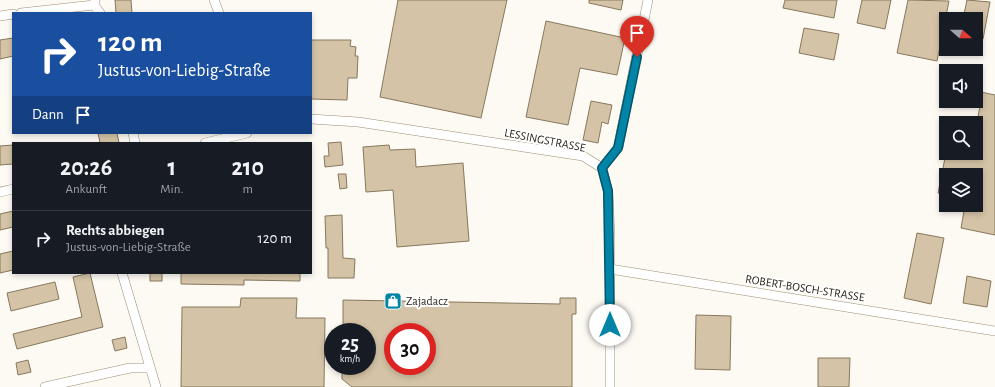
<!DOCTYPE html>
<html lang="de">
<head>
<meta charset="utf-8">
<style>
  :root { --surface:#171b24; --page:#242831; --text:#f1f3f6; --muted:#9ea1a6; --line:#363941 }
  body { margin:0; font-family:"Alegreya Sans",sans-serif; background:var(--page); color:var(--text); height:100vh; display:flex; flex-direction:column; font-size:15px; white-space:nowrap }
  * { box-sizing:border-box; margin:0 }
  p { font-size:13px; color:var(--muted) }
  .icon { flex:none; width:22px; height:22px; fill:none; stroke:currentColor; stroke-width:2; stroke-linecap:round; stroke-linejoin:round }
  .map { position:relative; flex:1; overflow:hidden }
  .details { position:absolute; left:12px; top:142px; width:300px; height:132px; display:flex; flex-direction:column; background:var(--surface); border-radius:0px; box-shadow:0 2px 6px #0003 }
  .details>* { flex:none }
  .banner { position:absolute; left:12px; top:12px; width:300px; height:122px; border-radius:0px; box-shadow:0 2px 6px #0003; background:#1a4fa0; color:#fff; overflow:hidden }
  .needle { width:26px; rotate:111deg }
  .tools { position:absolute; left:939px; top:12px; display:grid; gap:8px }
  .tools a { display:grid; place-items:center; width:44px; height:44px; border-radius:0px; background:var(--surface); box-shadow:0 2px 6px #0003; font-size:20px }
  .speed { position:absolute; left:324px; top:323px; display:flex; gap:8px; font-size:20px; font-weight:700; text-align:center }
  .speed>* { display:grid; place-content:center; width:52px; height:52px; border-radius:50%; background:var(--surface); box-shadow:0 2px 6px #0003; line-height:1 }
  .speed small { font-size:10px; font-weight:400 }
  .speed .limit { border:6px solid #d22; background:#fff; color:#111 }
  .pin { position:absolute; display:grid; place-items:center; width:34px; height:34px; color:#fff; margin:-41px -17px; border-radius:50% 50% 50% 0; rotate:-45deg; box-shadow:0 0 4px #0007 }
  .pin .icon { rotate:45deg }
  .me { position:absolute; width:44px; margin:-22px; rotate:0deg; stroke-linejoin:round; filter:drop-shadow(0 0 3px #0008) }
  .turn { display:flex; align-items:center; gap:14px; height:84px; padding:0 20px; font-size:18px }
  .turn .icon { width:52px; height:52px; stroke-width:2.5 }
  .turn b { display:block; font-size:28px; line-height:34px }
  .then { display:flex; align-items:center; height:38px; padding:0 20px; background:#0003; gap:8px; font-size:15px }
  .eta { display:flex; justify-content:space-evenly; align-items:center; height:68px; text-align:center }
  .eta b { font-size:24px; font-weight:700; line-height:28px }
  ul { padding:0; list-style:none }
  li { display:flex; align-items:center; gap:12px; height:56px; padding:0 20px; border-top:1px solid var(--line) }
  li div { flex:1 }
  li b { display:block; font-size:15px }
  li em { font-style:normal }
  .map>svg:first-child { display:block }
</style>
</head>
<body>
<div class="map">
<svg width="995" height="387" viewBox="0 0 995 387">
  <rect width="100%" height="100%" fill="#fdf9f3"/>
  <!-- building -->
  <g fill="#d4c3a6" stroke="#87785d" fill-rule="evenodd">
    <polygon points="115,0 131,0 132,13 116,13"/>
    <polygon points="398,0 507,0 481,118 380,97"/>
    <polygon points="589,0 623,0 621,10 589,3"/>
    <polygon points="785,0 837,0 834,18 783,8"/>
    <polygon points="862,0 891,0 885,29 857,23"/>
    <polygon points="908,0 949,1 937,61 897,53"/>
    <polygon points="967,0 990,2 983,39 976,37 976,19 963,19"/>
    <polygon points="546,21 625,38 617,75 580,68 568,125 526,117"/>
    <polygon points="804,28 839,34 834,60 799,53"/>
    <polygon points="13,38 13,56 0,59 0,40"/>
    <polygon points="311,40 351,40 350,46 356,47 355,56 358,56 357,78 348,78 347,100 311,99"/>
    <polygon points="976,91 995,95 995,235 961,228 965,205 976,205 976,175 946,175 946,195 938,193 946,153 976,153 976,127 981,101 976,100"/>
    <polygon points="591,101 612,105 608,124 602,122 598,143 583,140"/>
    <polygon points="98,133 117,133 119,143 100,143"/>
    <polygon points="341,142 343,165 325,167 324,156 329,156 328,143"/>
    <polygon points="13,145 13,164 0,165 0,146"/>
    <polygon points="389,145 390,150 415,149 416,167 463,163 469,241 397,247 393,190 366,192 363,147"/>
    <polygon points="338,174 346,174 347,188 340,189"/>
    <polygon points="13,211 13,227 0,230 0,214"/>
    <polygon points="342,215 343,258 355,259 354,278 328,278 328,248 326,248 325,216"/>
    <polygon points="917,233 944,238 931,304 904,298"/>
    <polygon points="13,251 13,270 0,273 0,254"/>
    <polygon points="90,273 103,327 17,349 13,334 82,317 73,277"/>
    <rect x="150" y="273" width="12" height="8"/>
    <polygon points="181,273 300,273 300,281 244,280 244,285 181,284"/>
    <polygon points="967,276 991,281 987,307 963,303"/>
    <polygon points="55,282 59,299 11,311 7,293"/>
    <polygon points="241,298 297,298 296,318 325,318 324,387 181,387 182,307 240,307"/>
    <path d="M 560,298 L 576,298 L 576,314 L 572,314 L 572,387 L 352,387 L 342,379 L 342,366 L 367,366 L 367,332 L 343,332 L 343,300 L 560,304 ZM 393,332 L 427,332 L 427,366 L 393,366 Z"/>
    <polygon points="696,315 731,316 730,370 695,369"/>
    <polygon points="125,337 127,348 115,351 112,340"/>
    <polygon points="818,358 850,358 849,387 818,387"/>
    <polygon points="28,360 31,372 18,375 16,363"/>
  </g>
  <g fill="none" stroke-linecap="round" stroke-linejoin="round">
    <!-- minor casing -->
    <g stroke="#9e8e73" stroke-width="10">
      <g id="minor">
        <polyline points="95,0 94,5 100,13"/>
        <polyline points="214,0 219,13"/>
        <polyline points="21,13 94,5"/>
        <polyline points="0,16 13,14"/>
        <polyline points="311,119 358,122 583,156 602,168 608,191 610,237 610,387"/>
        <polyline points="133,133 135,143"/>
        <polyline points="205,143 247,133"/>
        <polyline points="602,168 618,148 648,0"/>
        <polyline points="0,192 13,189"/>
        <polyline points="610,269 995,331"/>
        <polyline points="122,273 156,387"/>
        <polyline points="45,387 130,368 150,368"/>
      </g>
    </g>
    <!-- minor -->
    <use href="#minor" stroke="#fff" stroke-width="9"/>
  </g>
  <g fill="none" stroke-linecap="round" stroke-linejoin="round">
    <!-- route casing -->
    <g stroke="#01566d" stroke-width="10">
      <polyline id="route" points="610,325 608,191 602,168 618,148 637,57"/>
    </g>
    <!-- route -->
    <use href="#route" stroke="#0284a7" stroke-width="7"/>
  </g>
  <!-- icons -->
  <defs>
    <g id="shop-square" transform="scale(0.9)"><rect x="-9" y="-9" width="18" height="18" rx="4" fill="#0284a7" stroke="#fff"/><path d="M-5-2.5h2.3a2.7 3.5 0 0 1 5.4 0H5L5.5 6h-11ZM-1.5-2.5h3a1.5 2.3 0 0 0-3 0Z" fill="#fff"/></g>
  </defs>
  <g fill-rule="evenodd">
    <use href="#shop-square" x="393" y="301"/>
  </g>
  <g text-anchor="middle" stroke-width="4" stroke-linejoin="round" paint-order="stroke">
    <!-- street labels -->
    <g font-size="12" fill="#2d271c" stroke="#fff">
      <text transform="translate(545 140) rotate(11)" y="4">LESSINGSTRASSE</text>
      <text transform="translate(805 288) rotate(9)" y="4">ROBERT-BOSCH-STRASSE</text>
    </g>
    <!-- poi labels -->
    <g font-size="12" fill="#2d271c" stroke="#fff" text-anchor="start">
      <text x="406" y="305">Zajadacz</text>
    </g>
  </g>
</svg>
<div class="tools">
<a><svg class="needle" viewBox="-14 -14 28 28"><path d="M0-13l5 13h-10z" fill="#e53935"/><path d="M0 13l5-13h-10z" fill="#9ea1a6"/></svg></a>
<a><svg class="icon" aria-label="sound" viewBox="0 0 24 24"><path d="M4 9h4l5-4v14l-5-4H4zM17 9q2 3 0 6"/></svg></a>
<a><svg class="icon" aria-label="search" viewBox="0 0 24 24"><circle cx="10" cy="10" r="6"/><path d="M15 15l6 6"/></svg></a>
<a><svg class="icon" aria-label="layers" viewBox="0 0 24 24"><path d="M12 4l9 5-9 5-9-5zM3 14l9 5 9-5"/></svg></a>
</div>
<div class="speed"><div>25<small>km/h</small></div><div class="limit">30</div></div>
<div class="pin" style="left:637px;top:57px;background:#d93025"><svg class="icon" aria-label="arrive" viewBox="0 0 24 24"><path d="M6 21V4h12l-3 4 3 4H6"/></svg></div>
<svg class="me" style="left:610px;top:325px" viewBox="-20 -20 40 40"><circle r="19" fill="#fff"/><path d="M0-13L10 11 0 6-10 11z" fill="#0284a7"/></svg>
<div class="banner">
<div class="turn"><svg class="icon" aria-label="right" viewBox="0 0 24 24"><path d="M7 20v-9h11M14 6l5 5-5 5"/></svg><div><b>120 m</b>Justus-von-Liebig-Straße</div></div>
<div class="then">Dann<svg class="icon" aria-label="arrive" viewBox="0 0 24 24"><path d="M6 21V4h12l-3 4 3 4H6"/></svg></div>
</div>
<section class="details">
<div class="eta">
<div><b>20:26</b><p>Ankunft</p></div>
<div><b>1</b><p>Min.</p></div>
<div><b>210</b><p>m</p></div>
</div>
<ul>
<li><svg class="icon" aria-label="right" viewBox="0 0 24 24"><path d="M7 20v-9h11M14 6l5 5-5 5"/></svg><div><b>Rechts abbiegen</b><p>Justus-von-Liebig-Straße</p></div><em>120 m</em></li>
</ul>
</section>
</div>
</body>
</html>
